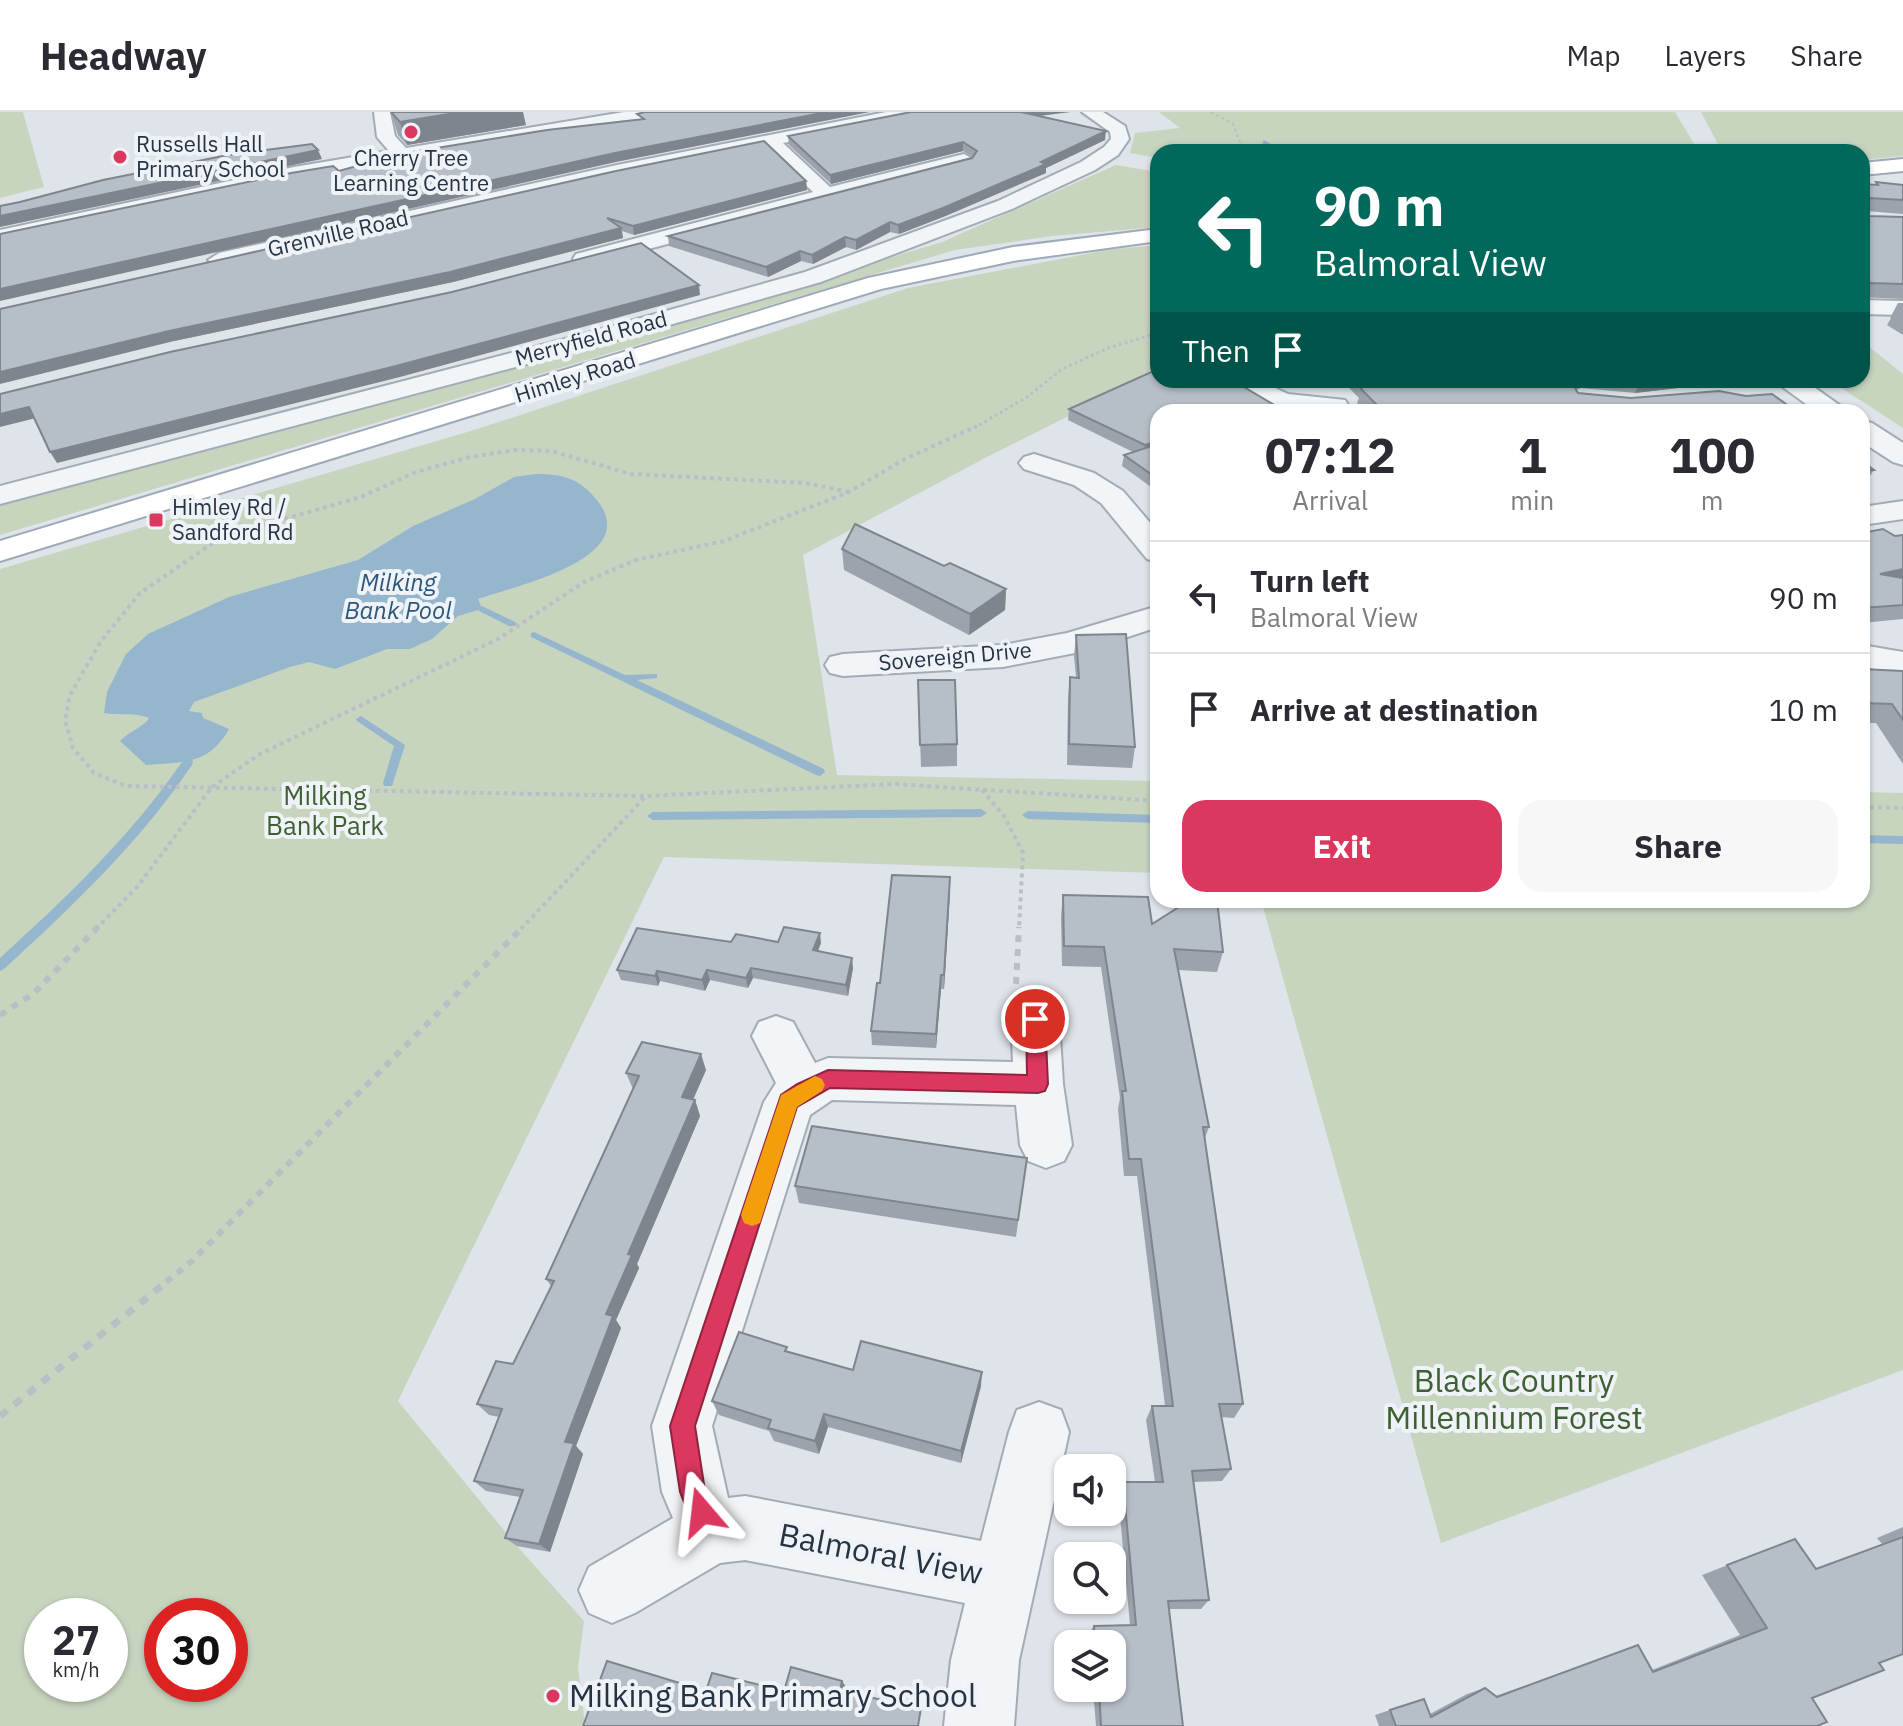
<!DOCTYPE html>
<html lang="en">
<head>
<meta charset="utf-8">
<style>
  :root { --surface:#fff; --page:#f7f7f7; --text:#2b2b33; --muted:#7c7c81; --line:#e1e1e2; --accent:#dc375f }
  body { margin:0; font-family:"IBM Plex Sans",sans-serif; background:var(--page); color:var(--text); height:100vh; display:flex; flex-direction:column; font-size:30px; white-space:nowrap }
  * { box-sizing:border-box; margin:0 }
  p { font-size:26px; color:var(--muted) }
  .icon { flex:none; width:44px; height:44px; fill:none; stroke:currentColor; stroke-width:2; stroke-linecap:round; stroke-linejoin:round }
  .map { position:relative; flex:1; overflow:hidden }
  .panel { position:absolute; left:1150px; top:292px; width:720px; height:504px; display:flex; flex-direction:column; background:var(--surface); border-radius:24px; box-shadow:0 2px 6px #0004 }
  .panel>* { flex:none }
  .guide { position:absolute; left:1150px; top:32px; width:720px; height:244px; border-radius:24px; box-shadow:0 2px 6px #0004; background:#00695c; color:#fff; overflow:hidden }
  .fabs { position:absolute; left:1054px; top:1342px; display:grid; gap:16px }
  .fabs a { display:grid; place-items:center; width:72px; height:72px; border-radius:16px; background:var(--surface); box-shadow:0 2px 6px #0004; font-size:40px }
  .speed { position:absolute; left:24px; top:1486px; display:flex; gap:16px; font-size:40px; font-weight:700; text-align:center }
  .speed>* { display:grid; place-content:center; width:104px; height:104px; border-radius:50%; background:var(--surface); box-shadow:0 2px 6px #0004; line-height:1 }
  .speed small { font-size:20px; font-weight:400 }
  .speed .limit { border:12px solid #d22; background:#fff; color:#111 }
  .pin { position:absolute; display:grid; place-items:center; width:68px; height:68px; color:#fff; margin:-34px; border:4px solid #fff; border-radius:50%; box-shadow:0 2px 8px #0007 }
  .me { position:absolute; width:88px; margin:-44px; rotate:343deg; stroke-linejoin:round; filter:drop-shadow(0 0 6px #0008) }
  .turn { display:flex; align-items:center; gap:28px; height:168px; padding:0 32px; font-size:36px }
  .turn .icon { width:104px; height:104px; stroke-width:2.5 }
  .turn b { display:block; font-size:56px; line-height:68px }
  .then { display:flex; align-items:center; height:76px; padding:0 32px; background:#0003; gap:16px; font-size:30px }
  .eta { display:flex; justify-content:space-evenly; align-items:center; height:136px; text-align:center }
  .eta b { font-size:48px; font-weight:800; line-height:56px }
  .action { display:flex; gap:16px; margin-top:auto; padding:16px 32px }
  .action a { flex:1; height:92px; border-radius:24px; background:var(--accent); color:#fff; font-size:32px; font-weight:800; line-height:92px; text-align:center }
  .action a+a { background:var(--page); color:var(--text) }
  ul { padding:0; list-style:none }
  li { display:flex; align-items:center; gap:24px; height:112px; padding:0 32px; border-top:2px solid var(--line) }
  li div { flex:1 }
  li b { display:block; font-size:30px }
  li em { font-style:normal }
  header { display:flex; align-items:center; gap:48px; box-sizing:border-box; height:112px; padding:0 40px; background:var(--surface); border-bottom:2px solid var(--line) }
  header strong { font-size:38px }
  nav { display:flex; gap:44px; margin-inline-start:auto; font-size:28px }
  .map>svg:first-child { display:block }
</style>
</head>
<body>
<header>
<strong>Headway</strong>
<nav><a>Map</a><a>Layers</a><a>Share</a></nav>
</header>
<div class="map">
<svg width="1903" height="1614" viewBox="0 0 1903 1614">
  <rect width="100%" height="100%" fill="#dfe4ea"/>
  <!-- green -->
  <g fill="#c7d5bf" fill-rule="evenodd">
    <polygon points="0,0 23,0 44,75 0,86"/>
    <polygon points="1159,0 1675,0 1699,40 1158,40 1158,46 1130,41 1135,21 1180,16"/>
    <polygon points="1701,0 1903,0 1903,44 1862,48 1862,40 1722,40"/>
    <polygon points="1116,53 1158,60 1158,115 1052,124 955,138 0,423 0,393 833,163 942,130"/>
    <path d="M 1158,133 L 1158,259 L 987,345 L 803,443 L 837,663 L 1158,669 L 1158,761 L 664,745 L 398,1289 L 517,1434 L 584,1509 L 578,1555 L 585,1614 L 0,1614 L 0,457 L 474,318 L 908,176 L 1107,138 ZM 42,1504 L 110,1504 L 110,1572 L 42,1572 ZM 162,1504 L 230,1504 L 230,1572 L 162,1572 Z"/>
    <polygon points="1862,229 1903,262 1903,316 1829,268 1862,268"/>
    <polygon points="1862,680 1903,681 1903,1258 1441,1431 1261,788 1862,788"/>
  </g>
  <!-- water -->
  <path fill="#96b6ce" d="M 536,362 C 562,362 579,366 596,387 C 646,446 514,474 478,487 L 482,497 L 458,504 L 432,527 L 410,537 L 387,537 L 335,557 L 309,550 L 290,555 L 194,590 L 189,599 L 202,601 L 203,606 L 229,617 C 209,653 183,650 146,653 L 120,629 C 128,620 145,614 149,606 C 135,600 120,604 104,601 L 107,580 L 126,542 L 148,522 L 229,485 L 358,448 L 413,414 L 475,387 L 514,365 Z"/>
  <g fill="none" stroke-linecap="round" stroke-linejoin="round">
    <!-- stream -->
    <g fill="#96b6ce" fill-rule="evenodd">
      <polygon points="1264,28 1283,39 1284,40 1277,40 1262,31"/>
      <polygon points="482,494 515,510 517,512 515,514 509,514 479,499 479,495"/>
      <polygon points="534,520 625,563 657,562 657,566 637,568 824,657 825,660 820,664 816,663 531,525 531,521"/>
      <polygon points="361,604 405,633 392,674 384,674 383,671 394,634 357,609 356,607"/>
      <path d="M 188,646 L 192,647 L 193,650 L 192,653 C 139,731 73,794 4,857 L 0,859 L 0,846 C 67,785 132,723 184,647 Z"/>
      <polygon points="981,697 987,701 981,705 653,708 647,704 653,700"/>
      <polygon points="1028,699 1158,703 1158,711 1028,707 1022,703"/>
      <polygon points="1862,723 1903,724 1903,732 1862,731"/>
    </g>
    <!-- minor casing -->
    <g stroke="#a4abb5" stroke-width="4">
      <g id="minor">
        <polygon points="374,0 390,0 395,24 406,36 624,0 664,0 655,5 294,67 0,130 0,118 294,55 389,39 377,25"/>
        <polygon points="886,0 922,0 913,5 783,31 830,75 964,42 974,48 971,52 584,154 576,152 573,147 576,142 813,80 766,35 617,65 219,155 208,148 219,141 617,53"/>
        <polygon points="1082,0 1103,0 1125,14 1129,27 1118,43 1095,58 1012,97 821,170 602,232 0,392 0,374 584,222 805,160 998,89 1081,50 1104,35 1111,27 1110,20"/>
        <polygon points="1862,188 1903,189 1903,203 1862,202"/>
        <polygon points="1224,268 1258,268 1288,282 1345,288 1349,294 1344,300 1283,298 1228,274"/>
        <polygon points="1773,268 1804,268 1849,300 1817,300"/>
        <polygon points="1862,309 1872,311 1903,331 1903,353 1893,350 1862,330"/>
        <polygon points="1034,342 1094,361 1123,379 1158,420 1158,450 1147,447 1101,391 1074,373 1024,357 1019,351 1024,345"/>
        <polygon points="1903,389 1903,407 1862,413 1862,395"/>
        <polygon points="1158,494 1158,515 1085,539 1003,555 843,564 830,561 825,553 830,545 843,542 1003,533 1067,521"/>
        <polygon points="1862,533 1903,540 1903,562 1862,555"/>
        <polygon points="1035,888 1052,893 1059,907 1063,972 1072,1033 1064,1049 1046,1056 1028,1049 1020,1033 1016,993 832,988 810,1003 712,1314 728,1386 745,1384 981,1429 1009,1320 1017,1298 1039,1290 1061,1298 1069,1320 1019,1548 1014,1614 944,1614 951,1548 965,1491 745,1448 720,1451 635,1501 612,1511 589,1501 579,1478 589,1455 673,1406 662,1380 652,1314 764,990 776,971 752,924 759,910 776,904 793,910 815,951 828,946 1013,950 1011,907 1018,893"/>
      </g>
    </g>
    <!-- major casing -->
    <g stroke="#9daab7" stroke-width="4">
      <g id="major">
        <polygon points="1903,47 1903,59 1862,63 1862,51"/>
        <polygon points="1158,117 1158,129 1013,149 881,177 0,449 0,429 868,166 1013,135"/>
      </g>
    </g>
    <!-- path-far4 -->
    <polyline stroke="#b9bfc5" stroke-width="2" stroke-dasharray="3 3" stroke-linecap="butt" points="1211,0 1233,12 1244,40"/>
    <!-- path-far3 -->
    <polyline stroke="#b9bfc5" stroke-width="3" stroke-dasharray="3 3" stroke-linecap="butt" points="974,316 1027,285 1062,257 1108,236 1158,221"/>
    <!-- path-far2 -->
    <g stroke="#b9bfc5" stroke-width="4" stroke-dasharray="4 4" stroke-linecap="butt">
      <polyline points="849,380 805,371 631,362 551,339 515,338 470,345 416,360 361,385 222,425 140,481 101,529 70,583 65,608 73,636 94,661 126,674 646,684 895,672 1158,689"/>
      <polyline points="223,424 236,397"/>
      <polyline points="982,678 1004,704 1023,741 1019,817"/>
      <polyline points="1862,695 1903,696"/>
      <polyline points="96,817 137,775 212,675 260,642 498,527 584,470 636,448 724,429 849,380 903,348 977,314"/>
      <polyline points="521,817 646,684"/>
    </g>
    <!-- path-far1 -->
    <g stroke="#b9bfc5" stroke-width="6" stroke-dasharray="7 7" stroke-linecap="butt">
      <polyline points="1016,872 1019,815"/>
      <polyline points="0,903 33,882 98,815"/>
      <polyline points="166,1170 192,1149 523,815"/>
    </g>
    <!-- path -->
    <polyline stroke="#b9bfc5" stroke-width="7" stroke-dasharray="9 9" stroke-linecap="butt" points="0,1304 169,1168"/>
    <!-- minor -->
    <use href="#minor" fill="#f2f5f8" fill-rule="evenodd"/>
    <!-- major -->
    <use href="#major" fill="#fff" fill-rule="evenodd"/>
  </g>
  <!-- wall -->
  <g fill="#9da3ac">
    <polygon points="391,0 526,13 407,33 398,23"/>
    <polygon points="1039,4 1105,28 1046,56 1046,61 943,105 899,122 890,120 856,138 846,135 813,152 801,149 768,165 669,134 668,124 973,45 963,39 831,72 789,33 788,24"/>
    <polygon points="806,69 807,78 634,123 622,119 623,126 453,170 174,229 0,197"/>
    <polygon points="1876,70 1903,73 1903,102 1866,99 1869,104 1903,105 1903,187 1862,185 1862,72 1875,73"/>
    <polygon points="1898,191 1903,191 1903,223 1887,213 1891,206 1890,206"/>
    <polygon points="1341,268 1714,268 1712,272 1635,281 1581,276 1576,277 1578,281 1797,300 1366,300 1357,291 1359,286"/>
    <polygon points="1069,297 1158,300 1158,380 1122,354 1124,343 1133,340 1068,308"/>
    <polygon points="1862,349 1874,358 1864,373 1862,373"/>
    <polygon points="1862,421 1895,424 1903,423 1903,507 1862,511"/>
    <polygon points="842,437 944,454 1006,477 1005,498 969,523 844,458"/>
    <polygon points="1076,523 1135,635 1132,656 1067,653 1068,586 1070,565 1076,565 1074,544"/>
    <polygon points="1862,557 1903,559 1903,652 1876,611 1862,611"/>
    <polygon points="918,568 957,632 957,654 921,655"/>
    <polygon points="950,780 944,877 941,877 936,936 872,933 871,919 880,871"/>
    <polygon points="1063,783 1152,812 1223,840 1217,860 1178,858 1209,1015 1205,1026 1243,1292 1234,1306 1221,1305 1231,1357 1222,1369 1194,1370 1209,1488 1201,1497 1169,1497 1183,1614 1096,1614 1093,1576 1112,1576 1112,1532 1090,1532 1089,1521 1094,1514 1130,1513 1118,1382 1123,1370 1155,1370 1146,1308 1152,1294 1165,1294 1137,1064 1124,1064 1118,997 1120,986 1101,855 1062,854 1061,804"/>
    <polygon points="731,830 821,831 818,839 853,856 848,884 753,866 748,876 710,868 705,879 660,869 658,874 621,868 617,858"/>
    <polygon points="706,958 693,988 695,988 700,1004 637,1152 639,1156 616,1208 621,1216 576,1334 583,1342 550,1440 517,1434 505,1426 520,1385 486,1379 474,1369 499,1305 489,1303 477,1292 513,1252 551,1174 546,1167 633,977 626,961"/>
    <polygon points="1027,1046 1016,1125 799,1091 795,1074"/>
    <polygon points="789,1240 853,1258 981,1274 961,1351 828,1315 819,1342 774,1329 769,1319 719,1303 712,1289"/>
    <polygon points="1903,1415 1903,1542 1879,1551 1812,1586 1817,1614 1379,1614 1375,1603 1390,1598 1430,1602 1467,1582 1485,1576 1496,1584 1638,1533 1652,1558 1740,1523 1702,1463 1795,1427 1816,1457 1882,1432 1877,1426"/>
  </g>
  <!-- shaded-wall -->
  <g fill="#7f858c">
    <polygon points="461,0 523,0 526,13 407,33 400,10"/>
    <polygon points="827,0 870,0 616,50 0,189 0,177 615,41"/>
    <polygon points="1015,0 1071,0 1015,7"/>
    <polygon points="1106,19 1105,28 1046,56 1046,61 943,105 899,122 898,113 1041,50"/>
    <polygon points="963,30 963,39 831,72 830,63"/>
    <polygon points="318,38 322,47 0,115 0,104"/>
    <polygon points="806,69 807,78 634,123 633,114"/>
    <polygon points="890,110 890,120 856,138 856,128"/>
    <polygon points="621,116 623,126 453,170 174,229 0,272 0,260 169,219"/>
    <polygon points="845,125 846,135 813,152 812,143"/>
    <polygon points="800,139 801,149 768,165 766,155"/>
    <polygon points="699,173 700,183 400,265 57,351 50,340"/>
    <polygon points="1575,268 1585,268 1581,276 1571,278 1572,271"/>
    <polygon points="1641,268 1714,268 1712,272 1635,281"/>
    <polygon points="29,295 36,306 0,315 0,302"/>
    <polygon points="1158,329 1158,340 1143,345 1145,333"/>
    <polygon points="1903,457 1903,470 1880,462"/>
    <polygon points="1006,477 1005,498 969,523 970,502"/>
    <polygon points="950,765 950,780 944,877 944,863"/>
    <polygon points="820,821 821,831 814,848 813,838"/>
    <polygon points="852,846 853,856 848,884 846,873"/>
    <polygon points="751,856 753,866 748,876 746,866"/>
    <polygon points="707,858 710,868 705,879 702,868"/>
    <polygon points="657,859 660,869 658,874 655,864"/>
    <polygon points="941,863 941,877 936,936 936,922"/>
    <polygon points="701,942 706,958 687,1001 682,985"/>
    <polygon points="695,988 700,1004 637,1152 639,1156 616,1208 621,1216 576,1334 583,1342 550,1440 539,1432 565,1330 606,1202 628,1142"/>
    <polygon points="982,1260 981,1274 961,1351 961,1339"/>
    <polygon points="824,1302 828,1315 819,1342 815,1329"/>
    <polygon points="842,1569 846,1575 844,1585 840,1579"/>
  </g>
  <!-- building -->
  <g fill="#b6bec8" stroke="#7f858c" stroke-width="2">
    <polygon points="391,0 461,0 400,10"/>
    <polygon points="645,0 827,0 615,41 0,177 0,122 291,61 333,54 339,59 400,42 547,18 644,7 637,2"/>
    <polygon points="911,0 1021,0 1106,19 1041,50 1046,52 943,96 898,113 890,110 856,128 845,125 812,143 800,139 766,155 668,124 972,46 977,39 963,30 830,63 788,24"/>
    <polygon points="764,29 806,69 633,114 607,106 621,116 450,160 169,219 0,260 0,197 616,59"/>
    <polygon points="312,32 318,38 0,104 0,94 20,90 103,68 228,43"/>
    <polygon points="1876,70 1903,73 1903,88 1869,86 1866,89 1866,101 1869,104 1903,105 1903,172 1870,171 1867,174 1862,171 1862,72 1878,73"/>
    <polygon points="641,131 699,173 396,254 50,340 29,295 0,302 0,282 170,240 452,180"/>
    <polygon points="1158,257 1158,268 1232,268 1286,300 1158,300 1158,329 1145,333 1069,297"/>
    <polygon points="1359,268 1575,268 1572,271 1578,281 1631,286 1719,279 1746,284 1772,282 1797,300 1384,300 1361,277 1364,273"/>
    <polygon points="1158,332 1158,367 1124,343"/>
    <polygon points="1862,349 1874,358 1862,359"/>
    <polygon points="855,412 944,454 950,451 1006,477 970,502 842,437"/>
    <polygon points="1883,417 1895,424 1903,423 1903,457 1880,462 1903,466 1903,493 1862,496 1862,421"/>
    <polygon points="1126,522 1135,635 1069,632 1070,565 1079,566 1076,523"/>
    <polygon points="1862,557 1903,559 1903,608 1892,592 1862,591"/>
    <polygon points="918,568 955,568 957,632 920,633"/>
    <polygon points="892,763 950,765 944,863 941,863 936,922 871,919 877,871 880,871"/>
    <polygon points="1063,783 1148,785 1152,812 1190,788 1217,788 1223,840 1174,837 1209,1015 1203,1015 1243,1292 1219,1292 1231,1357 1192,1359 1209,1488 1168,1489 1183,1614 1101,1614 1099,1576 1112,1576 1112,1532 1095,1532 1094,1514 1136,1513 1123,1370 1163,1370 1152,1294 1173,1294 1141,1047 1129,1047 1122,979 1126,979 1104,835 1064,834"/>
    <polygon points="784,815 820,821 813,838 852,846 846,873 751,856 746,866 707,858 702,868 657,859 655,864 617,858 637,816 731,830 736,822 778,830"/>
    <polygon points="642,930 701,942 682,985 695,988 628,1142 632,1143 606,1202 613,1204 565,1330 574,1331 539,1432 505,1426 523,1378 474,1369 502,1297 477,1292 496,1249 513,1252 554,1169 546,1167 639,964 626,961"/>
    <polygon points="812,1014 1027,1046 1018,1108 795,1074"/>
    <polygon points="739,1220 787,1235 785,1239 853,1258 861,1229 982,1260 961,1339 824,1302 815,1329 768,1316 771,1308 712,1289"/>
    <polygon points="1903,1425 1903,1542 1879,1551 1884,1558 1812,1586 1827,1610 1817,1614 1396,1614 1390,1598 1424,1587 1431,1605 1485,1576 1497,1585 1638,1533 1653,1560 1767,1516 1727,1453 1795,1427 1816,1457"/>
    <polygon points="607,1549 706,1579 712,1561 784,1579 791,1555 842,1569 840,1579 921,1596 918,1614 583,1614"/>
  </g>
  <!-- route -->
  <polygon fill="#dc375f" stroke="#8f243e" stroke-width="2" points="1035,899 1042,901 1045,907 1048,972 1045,979 1038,981 830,976 797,995 695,1314 705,1379 715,1400 711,1410 702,1414 692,1410 680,1380 670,1314 781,983 797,972 828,958 1027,963 1026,907 1028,901"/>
  <!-- slow -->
  <polygon fill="#f59e0b" points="815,964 822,967 825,973 822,979 797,995 760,1111 752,1114 744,1111 741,1103 781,983"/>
  <!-- markers -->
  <g fill="#dc375f" stroke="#eff3f7" stroke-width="3">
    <circle cx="411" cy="20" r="8"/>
    <circle cx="120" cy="45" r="8"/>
    <rect x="148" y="400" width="16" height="16" rx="4"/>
    <circle cx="553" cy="1584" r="8"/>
  </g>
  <g text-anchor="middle" stroke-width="8" stroke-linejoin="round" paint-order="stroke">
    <!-- far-poi labels -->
    <g font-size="22" fill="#263343" stroke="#eff3f7" text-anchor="start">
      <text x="136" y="40">Russells Hall<tspan x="136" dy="25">Primary School</tspan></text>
      <text x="411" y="54" text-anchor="middle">Cherry Tree<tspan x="411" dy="25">Learning Centre</tspan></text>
      <text x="172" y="403">Himley Rd /<tspan x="172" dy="25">Sandford Rd</tspan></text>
    </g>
    <!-- far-street labels -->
    <g font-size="22" fill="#263343" stroke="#eff3f7">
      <text transform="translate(338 121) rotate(-13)" y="8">Grenville Road</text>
      <text transform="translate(591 226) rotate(-15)" y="8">Merryfield Road</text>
      <text transform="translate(575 265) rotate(-17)" y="8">Himley Road</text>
      <text transform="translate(955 544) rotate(-5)" y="8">Sovereign Drive</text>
    </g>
    <!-- far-water labels -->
    <g font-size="24" font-style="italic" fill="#2c577b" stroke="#eff3f7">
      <text x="398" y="479">Milking<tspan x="398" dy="28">Bank Pool</tspan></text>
    </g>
    <!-- park labels -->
    <g font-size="26" fill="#3f6032" stroke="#eff3f7">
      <text x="325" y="693">Milking<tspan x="325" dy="30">Bank Park</tspan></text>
    </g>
    <!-- near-park labels -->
    <g font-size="32" fill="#3f6032" stroke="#eff3f7">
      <text x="1514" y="1280">Black Country<tspan x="1514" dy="37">Millennium Forest</tspan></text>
    </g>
    <!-- near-street labels -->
    <g font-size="32" fill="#263343" stroke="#eff3f7">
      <text transform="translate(881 1442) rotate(11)" y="11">Balmoral View</text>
    </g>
    <!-- near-poi labels -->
    <g font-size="32" fill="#263343" stroke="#eff3f7" text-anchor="start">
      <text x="569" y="1595">Milking Bank Primary School</text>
    </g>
  </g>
</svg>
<div class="fabs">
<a><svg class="icon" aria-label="sound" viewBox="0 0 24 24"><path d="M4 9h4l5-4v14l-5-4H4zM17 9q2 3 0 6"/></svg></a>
<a><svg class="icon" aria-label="search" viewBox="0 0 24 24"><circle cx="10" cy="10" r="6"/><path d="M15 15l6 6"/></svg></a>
<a><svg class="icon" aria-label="layers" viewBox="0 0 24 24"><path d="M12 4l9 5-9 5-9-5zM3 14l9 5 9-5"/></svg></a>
</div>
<div class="speed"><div>27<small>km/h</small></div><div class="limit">30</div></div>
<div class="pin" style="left:1035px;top:907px;background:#d93025"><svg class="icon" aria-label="arrive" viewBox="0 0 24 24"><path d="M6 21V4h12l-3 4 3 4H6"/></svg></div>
<svg class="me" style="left:702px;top:1400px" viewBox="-20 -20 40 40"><path d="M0-17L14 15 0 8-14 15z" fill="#dc375f" stroke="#fff" stroke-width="4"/></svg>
<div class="guide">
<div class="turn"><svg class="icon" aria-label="left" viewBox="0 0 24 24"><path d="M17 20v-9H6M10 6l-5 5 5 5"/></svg><div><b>90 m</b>Balmoral View</div></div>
<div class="then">Then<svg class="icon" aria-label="arrive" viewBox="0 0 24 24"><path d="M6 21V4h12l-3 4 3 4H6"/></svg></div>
</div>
<section class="panel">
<div class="eta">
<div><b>07:12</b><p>Arrival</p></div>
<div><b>1</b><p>min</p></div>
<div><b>100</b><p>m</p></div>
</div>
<ul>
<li><svg class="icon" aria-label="left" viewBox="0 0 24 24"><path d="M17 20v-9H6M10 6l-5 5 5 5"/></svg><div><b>Turn left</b><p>Balmoral View</p></div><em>90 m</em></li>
<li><svg class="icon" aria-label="arrive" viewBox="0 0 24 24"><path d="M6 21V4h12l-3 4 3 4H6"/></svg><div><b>Arrive at destination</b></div><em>10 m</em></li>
</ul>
<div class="action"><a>Exit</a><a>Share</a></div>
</section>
</div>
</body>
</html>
